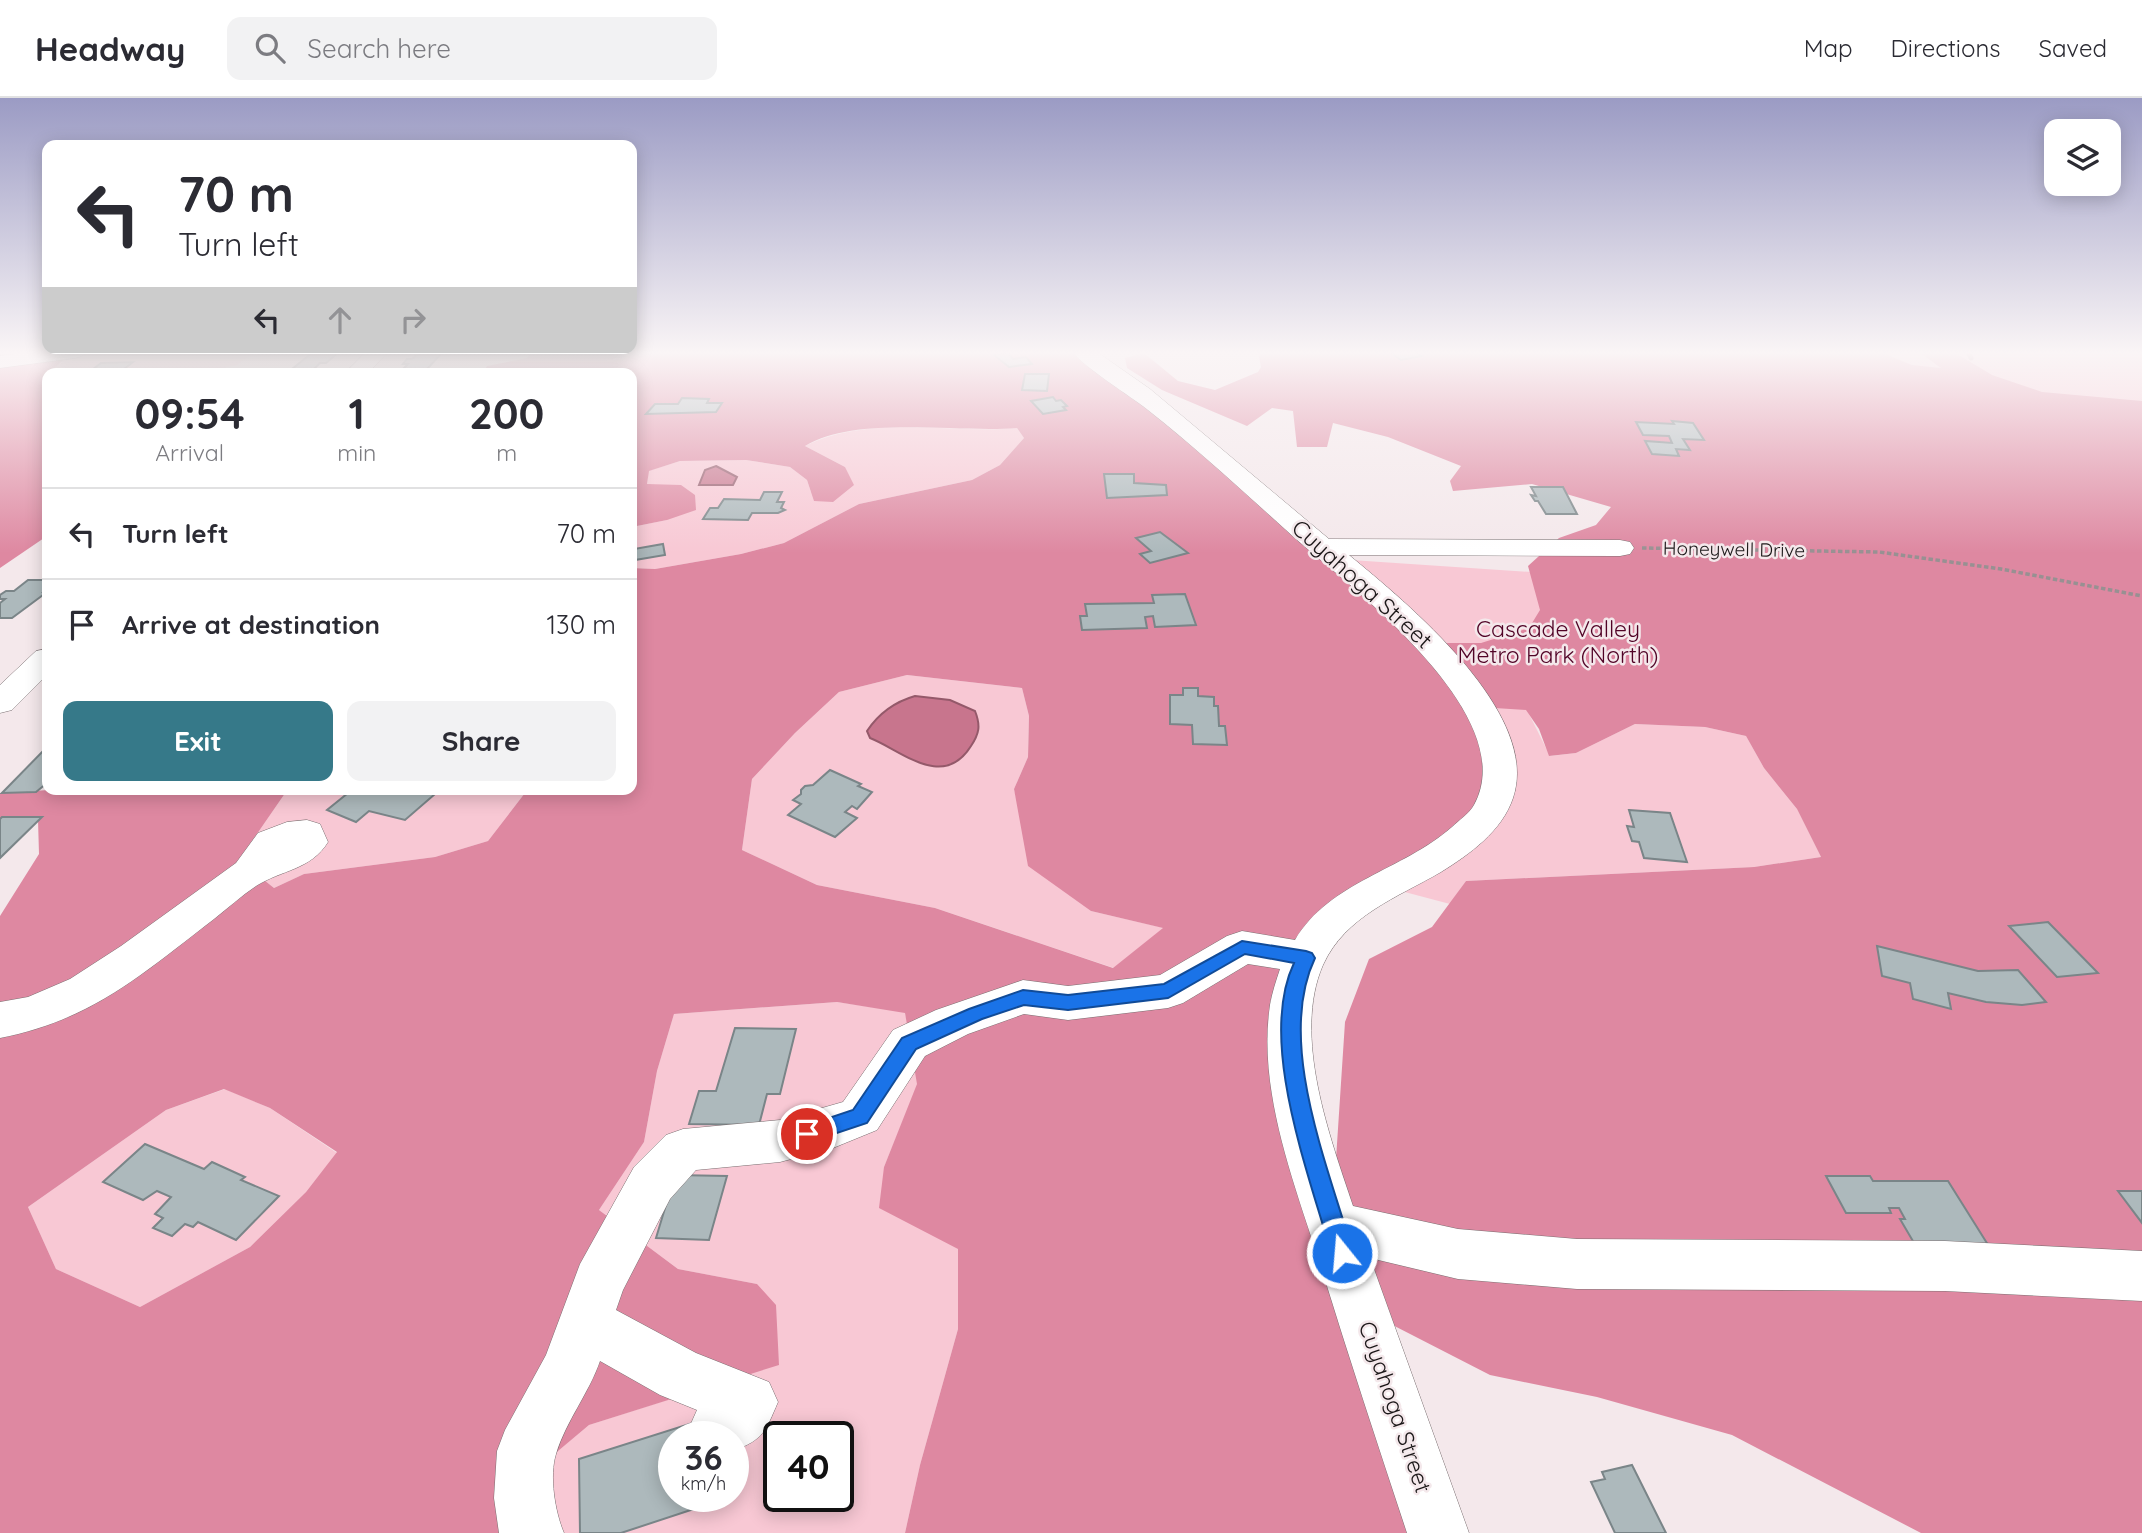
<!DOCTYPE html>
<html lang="en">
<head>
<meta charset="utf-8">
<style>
  :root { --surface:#fff; --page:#f2f2f3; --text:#2b2b33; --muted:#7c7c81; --line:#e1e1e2; --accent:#367989 }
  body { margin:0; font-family:Quicksand,sans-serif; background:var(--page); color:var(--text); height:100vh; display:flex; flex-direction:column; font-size:26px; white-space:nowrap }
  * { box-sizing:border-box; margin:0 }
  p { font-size:23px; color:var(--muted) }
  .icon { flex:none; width:38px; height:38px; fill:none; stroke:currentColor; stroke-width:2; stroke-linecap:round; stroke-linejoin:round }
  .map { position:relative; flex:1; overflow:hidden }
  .sheet { position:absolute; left:42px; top:270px; width:595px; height:427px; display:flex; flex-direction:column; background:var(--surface); border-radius:14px; box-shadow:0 4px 18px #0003 }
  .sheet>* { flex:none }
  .banner { position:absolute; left:42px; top:42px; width:595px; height:214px; border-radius:14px; box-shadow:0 4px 18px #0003; background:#fff; color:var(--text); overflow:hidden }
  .tools { position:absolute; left:2044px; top:21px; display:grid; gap:14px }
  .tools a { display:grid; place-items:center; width:77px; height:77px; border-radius:14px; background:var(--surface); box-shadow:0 4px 18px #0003; font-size:35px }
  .speed { position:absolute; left:658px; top:1323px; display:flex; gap:14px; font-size:35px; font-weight:700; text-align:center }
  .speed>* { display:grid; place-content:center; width:91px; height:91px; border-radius:50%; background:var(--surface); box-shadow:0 4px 18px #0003; line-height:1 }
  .speed small { font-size:18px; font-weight:400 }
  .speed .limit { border:4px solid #111; border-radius:10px; background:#fff; color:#111 }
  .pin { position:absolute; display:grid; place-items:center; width:60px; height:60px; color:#fff; margin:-30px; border:4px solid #fff; border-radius:50%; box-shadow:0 2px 7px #0007 }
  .me { position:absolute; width:77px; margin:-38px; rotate:343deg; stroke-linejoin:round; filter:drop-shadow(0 0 5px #0008) }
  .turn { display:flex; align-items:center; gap:24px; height:147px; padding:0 21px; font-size:32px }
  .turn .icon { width:91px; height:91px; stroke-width:2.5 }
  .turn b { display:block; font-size:49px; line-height:60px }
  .lanes { display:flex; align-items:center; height:66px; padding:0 21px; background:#0003; justify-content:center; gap:35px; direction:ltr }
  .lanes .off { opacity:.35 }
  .eta { display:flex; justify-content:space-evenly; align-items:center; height:119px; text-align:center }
  .eta b { font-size:42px; font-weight:800; line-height:49px }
  .cta { display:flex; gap:14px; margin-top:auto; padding:14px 21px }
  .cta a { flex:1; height:80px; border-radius:14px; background:var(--accent); color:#fff; font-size:28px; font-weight:800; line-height:80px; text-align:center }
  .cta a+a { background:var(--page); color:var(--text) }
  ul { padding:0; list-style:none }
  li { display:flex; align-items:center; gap:21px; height:91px; padding:0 21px; border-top:2px solid var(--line) }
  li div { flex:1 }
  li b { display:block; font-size:26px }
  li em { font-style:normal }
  header { display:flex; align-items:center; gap:42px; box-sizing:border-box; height:98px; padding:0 35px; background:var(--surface); border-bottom:2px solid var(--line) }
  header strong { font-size:33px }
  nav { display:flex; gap:38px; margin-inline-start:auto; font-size:24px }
  .search { width:490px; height:63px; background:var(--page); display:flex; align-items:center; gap:18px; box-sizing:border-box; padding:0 24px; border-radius:14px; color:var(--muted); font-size:26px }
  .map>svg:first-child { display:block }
</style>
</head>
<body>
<header>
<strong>Headway</strong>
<div class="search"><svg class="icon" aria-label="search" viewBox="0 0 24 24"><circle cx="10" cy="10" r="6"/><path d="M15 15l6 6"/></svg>Search here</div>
<nav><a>Map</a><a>Directions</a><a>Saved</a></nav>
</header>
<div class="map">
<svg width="2142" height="1435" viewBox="0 0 2142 1435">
  <rect width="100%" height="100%" fill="#f4e8eb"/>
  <!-- green -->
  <g fill="#f8c8d4" fill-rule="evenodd">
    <polygon points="100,254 254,254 237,267 200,275 50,275 66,259"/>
    <polygon points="1841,254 2142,254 2142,650 1527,612 1550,658 1576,655 1635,626 1705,629 1746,638 1764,670 1797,711 1821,759 1754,769 1466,783 1450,806 1382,788 1336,461 2117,513"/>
    <path d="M 1017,330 L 1024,340 L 1000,367 L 972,382 L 859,406 L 784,445 L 741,456 L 655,471 L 632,470 L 632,429 L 667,422 L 647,387 L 648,373 L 680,363 L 746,362 L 790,369 L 807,382 L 811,394 L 845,369 L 805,348 C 870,316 948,336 1017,330 Z"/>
    <polygon points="907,577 1022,590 1029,618 1028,659 1014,691 1021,721 1091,813 1164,830 1114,870 935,810 817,787 742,752 752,681 795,635 839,594"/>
    <polygon points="288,691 528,691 488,743 435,759 304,776 274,790 239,762"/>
    <path d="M 837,904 L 905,914 L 918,986 L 884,1069 L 958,1151 L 958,1231 L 920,1367 L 905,1435 L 515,1435 L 500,1401 L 589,1327 L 779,1266 L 757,1186 L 678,1171 L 599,1112 L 644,1044 L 657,973 L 674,916 ZM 674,1339 L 733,1339 L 733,1398 L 674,1398 ZM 779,1339 L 838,1339 L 838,1398 L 779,1398 Z"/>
    <polygon points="225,991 270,1010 337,1055 306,1094 250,1149 140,1209 56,1171 28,1109 166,1012"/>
  </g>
  <!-- forest -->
  <g fill="#de88a1" fill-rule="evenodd">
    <path d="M 532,254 L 1083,254 L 1125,282 L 1195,339 L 1429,545 L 1481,545 L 1529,530 L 1540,512 L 1528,468 L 1559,440 L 1596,427 L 1611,409 L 1532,386 L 1453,393 L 1450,383 L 1461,368 L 1388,339 L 1333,325 L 1327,349 L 1297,349 L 1293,313 L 1272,310 L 1247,328 L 1162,292 L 1127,270 L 1125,260 L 1144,255 L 1178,283 L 1215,292 L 1258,274 L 1261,269 L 1258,254 L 1880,254 L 1912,267 L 1941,270 L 1919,254 L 1954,254 L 1992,277 L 2042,294 L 2142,303 L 2142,1435 L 1921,1435 L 1732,1337 L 1597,1299 L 1490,1277 L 1375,1218 L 1336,1061 L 1345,924 L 1369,861 L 1432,829 L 1466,783 L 1754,769 L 1821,759 L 1797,711 L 1764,670 L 1746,638 L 1705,629 L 1635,626 L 1576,655 L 1549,658 L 1539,631 L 1526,612 L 1479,609 C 1488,631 1502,654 1500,679 C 1495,761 1368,774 1324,828 C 1314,841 1305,859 1299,875 C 1287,906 1289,948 1293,980 C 1298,1022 1318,1077 1331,1118 C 1363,1225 1402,1330 1438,1435 L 905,1435 L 920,1367 L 958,1231 L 958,1151 L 879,1110 L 884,1069 L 917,986 L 905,915 L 837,904 L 674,916 L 657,973 L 644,1044 L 599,1112 L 678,1171 L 757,1186 L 776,1207 L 779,1267 L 589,1327 L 501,1401 L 515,1435 L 0,1435 L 0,818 L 39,756 L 38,722 L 0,721 L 0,695 L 65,691 L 288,691 L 239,762 L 274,790 L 304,776 L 435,759 L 488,743 L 528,691 L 632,691 L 632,470 L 655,471 L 741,456 L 784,445 L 859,406 L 972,382 L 1000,367 L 1024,340 L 1017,330 C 956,335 856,317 805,348 L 845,369 L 854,387 L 833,404 L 814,403 L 807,382 L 790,369 L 746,362 L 680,363 L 649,373 L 647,386 L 681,387 L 695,397 L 696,412 L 667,422 L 632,429 L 632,275 L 483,275 L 487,268 L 527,260 ZM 907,577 L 1022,590 L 1029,618 L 1028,659 L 1014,691 L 1028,768 L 1091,813 L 1163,830 L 1113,870 L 935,810 L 817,787 L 742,752 L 752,681 L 795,635 L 839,594 ZM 224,991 L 270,1010 L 337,1054 L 306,1094 L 250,1149 L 140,1209 L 56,1171 L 28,1109 L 166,1012 Z"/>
    <polygon points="66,259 42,283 47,284 47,438 0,470 0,268"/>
  </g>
  <!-- water -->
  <g fill="#c8758d" stroke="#94596a" stroke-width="2">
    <polygon points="716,368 737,379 733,387 699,387 705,372"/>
    <path d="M 915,598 L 950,602 L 975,613 C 981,628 979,636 971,648 C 943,693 901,652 870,640 L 867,633 C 879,615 894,604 915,598 Z"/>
  </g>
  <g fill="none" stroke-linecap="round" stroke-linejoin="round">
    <!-- stream -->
    <polyline stroke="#94596a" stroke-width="5" points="1968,254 1971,260"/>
  </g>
  <!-- building -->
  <g fill="#adb9bc" stroke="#7a8588" stroke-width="2">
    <polygon points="313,254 339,254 326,265 320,265 314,271 292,271"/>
    <polygon points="1390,254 1414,254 1421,258 1401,262"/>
    <polygon points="1008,255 1013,261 1026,259 1032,266 1009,269 994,257"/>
    <polygon points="418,256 441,256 427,271 403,271 408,266 403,266 407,261 412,261"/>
    <polygon points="133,264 119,275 88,275 101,265"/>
    <polygon points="1025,276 1049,276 1047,293 1022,292"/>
    <polygon points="1053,299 1056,303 1061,302 1067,308 1063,309 1066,312 1043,316 1031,303"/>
    <polygon points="682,300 709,301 707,305 722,305 716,314 646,316 655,306 678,306"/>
    <polygon points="1672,323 1693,325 1704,342 1683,341 1690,352 1676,351 1679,358 1652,356 1645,343 1672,345 1669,338 1643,337 1636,324 1674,326"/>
    <polygon points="1104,376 1134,376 1134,385 1166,387 1167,397 1107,400"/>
    <polygon points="1531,389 1563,389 1577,416 1546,416 1538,403 1535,403 1531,397 1536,398"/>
    <polygon points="764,394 782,394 777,404 784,404 781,410 785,412 778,415 752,415 748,422 703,421 710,410 718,410 724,401 760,402"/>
    <polygon points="1160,434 1188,455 1150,465 1140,456 1151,453 1136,440"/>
    <polygon points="663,446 665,457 635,462 634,451"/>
    <polygon points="28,482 47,482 47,492 44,494 47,494 12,520 0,520 0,505 5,501 0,501 0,497 6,493 14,493"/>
    <polygon points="1185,496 1196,527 1155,529 1153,518 1145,519 1147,530 1082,532 1080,518 1087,518 1085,506 1154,505 1152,497"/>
    <polygon points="1183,590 1198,590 1198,598 1214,599 1214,608 1218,608 1219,628 1225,628 1227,647 1193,646 1192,627 1170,626 1170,597 1183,597"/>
    <polygon points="47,649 47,685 36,694 2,695"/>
    <polygon points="830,672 861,686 858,688 872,694 857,711 852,708 845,714 857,720 835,739 788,717 801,706 793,702 801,696 801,692 805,688 813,687"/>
    <polygon points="353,691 417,691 435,696 405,722 369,713 356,724 327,712"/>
    <polygon points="1629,712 1670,715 1687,764 1644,760 1639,744 1632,743 1627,728 1634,729"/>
    <polygon points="2,719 42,719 0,760 0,721"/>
    <polygon points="2048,824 2098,875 2057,879 2009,828"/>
    <polygon points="1877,848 1978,873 2018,872 2046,904 2022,907 1986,904 1948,895 1951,911 1913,901 1910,885 1882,878"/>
    <polygon points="735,930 796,931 780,996 767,996 759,1027 689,1026 699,993 716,993"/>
    <polygon points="145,1046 204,1071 212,1064 245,1079 241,1082 279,1098 236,1142 198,1124 193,1129 185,1126 172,1138 153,1130 163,1120 155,1116 171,1099 157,1093 143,1102 103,1084"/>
    <polygon points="675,1077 727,1078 709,1142 656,1140"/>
    <polygon points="1826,1078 1870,1078 1873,1083 1948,1083 1990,1150 1917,1150 1900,1121 1905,1121 1899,1110 1889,1110 1891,1115 1846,1115"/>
    <polygon points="2118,1093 2142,1093 2142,1125"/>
    <polygon points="705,1321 706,1339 674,1339 674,1398 711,1398 712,1405 621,1435 580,1435 579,1361"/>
    <polygon points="1632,1367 1666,1435 1615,1435 1591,1384 1605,1381 1602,1374"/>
  </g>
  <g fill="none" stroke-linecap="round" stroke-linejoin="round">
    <!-- minor casing -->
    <g stroke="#7a6f71" stroke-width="1">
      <g id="minor">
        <polygon points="28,254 85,254 82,258 75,260 0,270 0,258"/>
        <polygon points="366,254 388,254 368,275 345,275"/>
        <path d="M 1073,254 L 1097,254 L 1150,291 L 1329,441 L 1620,442 L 1630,444 L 1634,450 L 1630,456 L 1620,458 L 1349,457 C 1406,504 1542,615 1513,700 C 1502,733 1470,756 1441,774 C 1398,799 1345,818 1323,867 C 1292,938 1330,1039 1353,1108 L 1458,1131 L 1577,1141 L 1945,1143 L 2142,1153 L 2142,1203 L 1945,1193 L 1577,1191 L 1458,1181 L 1370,1160 L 1469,1435 L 1407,1435 C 1378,1347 1349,1260 1322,1172 C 1296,1089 1257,995 1270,907 C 1272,895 1276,883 1280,871 L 1248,866 L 1183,905 L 1168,910 L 1068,922 L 1024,916 L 968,936 L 925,958 L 877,1032 L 833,1050 L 780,1064 L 696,1072 L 670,1101 L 623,1192 L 616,1212 L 696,1255 L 769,1284 L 778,1304 C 765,1334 764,1341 733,1353 L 733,1339 L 693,1339 L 689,1330 L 697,1312 L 660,1297 L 600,1263 C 589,1295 566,1323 556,1356 C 549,1378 555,1414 564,1435 L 499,1435 L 494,1400 L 497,1353 L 505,1332 L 546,1257 L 580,1166 L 634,1069 L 666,1037 L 683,1031 L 780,1022 L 843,1004 L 893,932 L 936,912 L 1023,882 L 1068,888 L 1160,877 L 1227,838 L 1242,833 L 1295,842 C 1330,783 1402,773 1452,729 C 1459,722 1469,716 1474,707 C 1523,618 1352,490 1296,441 C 1247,397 1200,353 1148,312 C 1132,299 1082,268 1073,254 Z"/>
        <polygon points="47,551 47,577 12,612 0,615 0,587 36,553"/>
        <path d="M 307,722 L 320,726 L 328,744 C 311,772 281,772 256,788 C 241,798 228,810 214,821 C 142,876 92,922 0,940 L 0,904 L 28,899 L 70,881 L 121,848 L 236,765 L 258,735 L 287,724 Z"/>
      </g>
    </g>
    <!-- path -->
    <polyline stroke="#989092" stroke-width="3.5" stroke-dasharray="4.5 2.5" stroke-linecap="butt" points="1642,450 1879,454 2001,471 2142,498"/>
    <!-- minor -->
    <use href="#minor" fill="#fff" fill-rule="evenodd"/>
  </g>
  <!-- sky -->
  <linearGradient id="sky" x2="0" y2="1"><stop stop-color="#9b9bc4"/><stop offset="0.56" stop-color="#faf5f6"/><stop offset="1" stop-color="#faf5f6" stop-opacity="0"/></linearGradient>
  <rect width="2142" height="455" fill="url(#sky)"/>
  <!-- route -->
  <path fill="#1a73e8" stroke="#114b97" stroke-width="2" d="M 1242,843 L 1306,853 L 1312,855 L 1315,860 C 1275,944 1329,1070 1353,1155 L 1350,1162 L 1342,1165 L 1334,1162 L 1331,1155 C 1309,1075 1257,943 1294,865 L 1245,856 L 1168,900 L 1068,912 L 1024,907 L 982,921 L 916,951 L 867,1025 L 807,1045 L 799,1042 L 796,1036 L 799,1030 L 853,1012 L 902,940 L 969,911 L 1023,892 L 1068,897 L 1164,886 Z"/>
  <g text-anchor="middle" stroke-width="5" stroke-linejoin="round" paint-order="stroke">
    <!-- far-street labels -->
    <g font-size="19" fill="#1b1718" stroke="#f4e8eb">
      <text transform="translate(1734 451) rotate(1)" y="7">Honeywell Drive</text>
    </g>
    <!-- street labels -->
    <g font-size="23" fill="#1b1718" stroke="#f4e8eb">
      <text transform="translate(1362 486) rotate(42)" y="8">Cuyahoga Street</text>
      <text transform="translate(1395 1309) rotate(71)" y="8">Cuyahoga Street</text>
    </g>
    <!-- park labels -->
    <g font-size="23" fill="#510326" stroke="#f4e8eb">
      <text x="1558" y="539">Cascade Valley<tspan x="1558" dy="26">Metro Park (North)</tspan></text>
    </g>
  </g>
</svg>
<div class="tools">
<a><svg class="icon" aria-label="layers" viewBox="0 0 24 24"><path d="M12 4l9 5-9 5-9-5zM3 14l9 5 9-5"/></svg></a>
</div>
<div class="speed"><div>36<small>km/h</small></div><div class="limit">40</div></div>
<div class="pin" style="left:807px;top:1036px;background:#d93025"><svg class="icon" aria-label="arrive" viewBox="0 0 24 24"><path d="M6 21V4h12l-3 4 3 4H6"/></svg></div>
<svg class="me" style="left:1342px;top:1155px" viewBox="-20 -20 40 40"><circle r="17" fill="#1a73e8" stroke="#fff" stroke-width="3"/><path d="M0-11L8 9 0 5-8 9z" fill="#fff"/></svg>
<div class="banner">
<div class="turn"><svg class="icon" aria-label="left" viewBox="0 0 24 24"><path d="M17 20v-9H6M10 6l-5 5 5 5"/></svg><div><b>70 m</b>Turn left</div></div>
<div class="lanes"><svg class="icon" aria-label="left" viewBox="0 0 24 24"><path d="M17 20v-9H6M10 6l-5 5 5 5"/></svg><svg class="icon off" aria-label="ahead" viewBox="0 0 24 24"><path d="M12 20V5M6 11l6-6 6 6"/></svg><svg class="icon off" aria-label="right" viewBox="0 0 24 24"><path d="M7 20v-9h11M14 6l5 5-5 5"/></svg></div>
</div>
<section class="sheet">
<div class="eta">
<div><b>09:54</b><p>Arrival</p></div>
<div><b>1</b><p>min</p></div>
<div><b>200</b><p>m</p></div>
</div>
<ul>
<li><svg class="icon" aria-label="left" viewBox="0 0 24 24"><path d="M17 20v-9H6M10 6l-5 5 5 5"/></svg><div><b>Turn left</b></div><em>70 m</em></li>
<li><svg class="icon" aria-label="arrive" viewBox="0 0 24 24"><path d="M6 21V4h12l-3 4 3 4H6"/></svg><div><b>Arrive at destination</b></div><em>130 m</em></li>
</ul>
<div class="cta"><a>Exit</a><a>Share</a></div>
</section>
</div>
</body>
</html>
